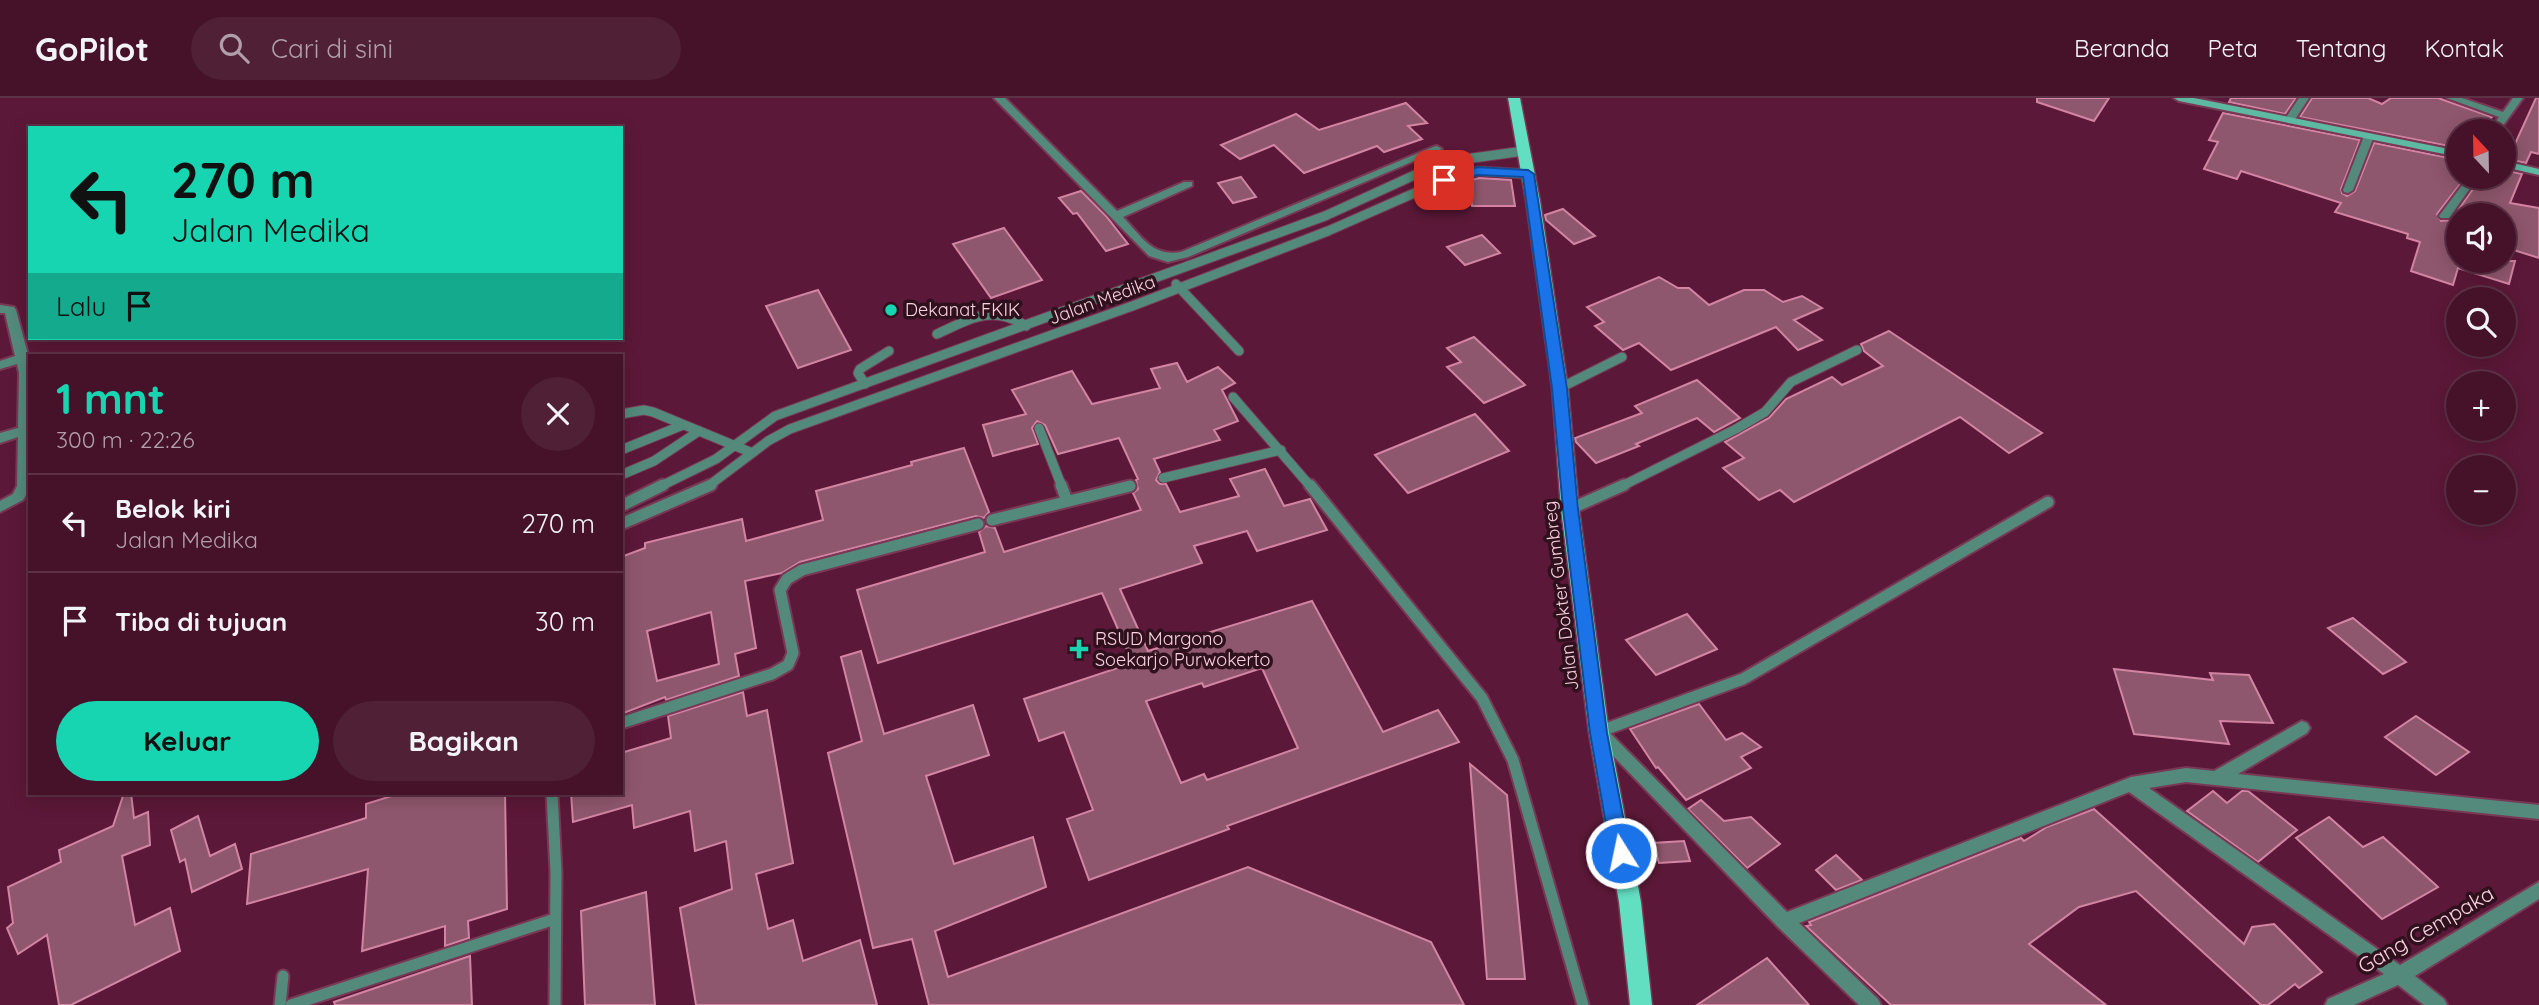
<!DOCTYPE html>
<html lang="id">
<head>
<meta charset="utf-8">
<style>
  :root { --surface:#45122a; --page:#4f2036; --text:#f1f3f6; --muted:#b09ea8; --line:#5d3247; --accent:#18d5b2 }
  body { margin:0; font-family:Quicksand,sans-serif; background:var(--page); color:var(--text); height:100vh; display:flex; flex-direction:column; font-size:26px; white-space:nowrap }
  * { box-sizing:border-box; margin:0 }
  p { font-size:23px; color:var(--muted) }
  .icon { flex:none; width:38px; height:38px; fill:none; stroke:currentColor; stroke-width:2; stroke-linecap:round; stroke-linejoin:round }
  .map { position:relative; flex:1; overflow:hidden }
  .sheet { position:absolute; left:28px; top:256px; width:595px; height:441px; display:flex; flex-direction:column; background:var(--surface); border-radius:0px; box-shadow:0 4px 18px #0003,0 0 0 2px var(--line) }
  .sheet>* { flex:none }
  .top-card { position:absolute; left:28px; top:28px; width:595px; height:214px; border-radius:0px; box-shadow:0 4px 18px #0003,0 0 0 2px var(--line); background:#18d5b2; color:#111; overflow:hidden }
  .needle { width:46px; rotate:338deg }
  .controls { position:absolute; left:2446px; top:21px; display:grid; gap:14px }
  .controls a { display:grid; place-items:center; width:70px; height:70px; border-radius:50%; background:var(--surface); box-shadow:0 4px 18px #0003,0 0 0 2px var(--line); font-size:35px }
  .pin { position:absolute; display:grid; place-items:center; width:60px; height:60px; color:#fff; margin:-30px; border-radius:14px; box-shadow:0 4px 10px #0006 }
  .me { position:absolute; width:77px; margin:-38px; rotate:350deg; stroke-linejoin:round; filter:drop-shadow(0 0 5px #0008) }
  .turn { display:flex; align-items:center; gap:24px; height:147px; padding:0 28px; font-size:32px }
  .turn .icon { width:91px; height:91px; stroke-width:2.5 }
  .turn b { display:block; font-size:49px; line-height:60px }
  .then { display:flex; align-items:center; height:66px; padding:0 28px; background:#0003; gap:14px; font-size:26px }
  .round { display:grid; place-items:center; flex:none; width:74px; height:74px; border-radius:37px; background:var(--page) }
  .summary { display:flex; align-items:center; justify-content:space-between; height:119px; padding:0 28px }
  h1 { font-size:42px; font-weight:700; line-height:52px; color:var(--accent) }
  .action { display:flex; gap:14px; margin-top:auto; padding:14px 28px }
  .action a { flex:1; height:80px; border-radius:42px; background:var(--accent); color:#111; font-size:28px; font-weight:700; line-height:80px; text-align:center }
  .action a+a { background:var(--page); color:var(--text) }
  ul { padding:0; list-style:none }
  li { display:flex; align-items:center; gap:21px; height:98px; padding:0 28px; border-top:2px solid var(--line) }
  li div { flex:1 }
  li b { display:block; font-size:26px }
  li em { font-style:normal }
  header { display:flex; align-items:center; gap:42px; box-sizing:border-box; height:98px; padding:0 35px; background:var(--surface); border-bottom:2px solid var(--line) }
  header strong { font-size:33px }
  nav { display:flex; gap:38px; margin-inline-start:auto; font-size:24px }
  .search { width:490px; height:63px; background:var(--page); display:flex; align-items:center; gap:18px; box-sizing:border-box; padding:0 24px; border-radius:38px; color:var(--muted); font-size:26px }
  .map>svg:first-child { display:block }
</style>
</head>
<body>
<header>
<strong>GoPilot</strong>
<div class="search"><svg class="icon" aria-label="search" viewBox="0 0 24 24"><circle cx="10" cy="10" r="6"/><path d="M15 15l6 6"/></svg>Cari di sini</div>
<nav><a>Beranda</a><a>Peta</a><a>Tentang</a><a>Kontak</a></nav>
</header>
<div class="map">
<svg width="2539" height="907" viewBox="0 0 2539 907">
  <rect width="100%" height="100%" fill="#5c1838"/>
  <!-- building -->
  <g fill="#8f576d" stroke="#d384a3" stroke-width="2" fill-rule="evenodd">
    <polygon points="2037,0 2109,0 2094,23 2037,4"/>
    <polygon points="2231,0 2296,0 2285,16 2229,4"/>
    <polygon points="2312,0 2368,0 2382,6 2391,0 2438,0 2492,19 2479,33 2459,33 2459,50 2300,19"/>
    <polygon points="2536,0 2539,0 2539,56 2531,54 2526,65 2508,61"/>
    <polygon points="1406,5 1427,25 1408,28 1422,41 1384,54 1377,48 1304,75 1274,47 1240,61 1221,47 1296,16 1319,32"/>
    <polygon points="2223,15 2360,42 2341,91 2342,95 2347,98 2355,93 2374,45 2459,62 2459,79 2462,79 2461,85 2437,116 2441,123 2451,122 2475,88 2477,79 2504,79 2504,72 2522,76 2510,105 2539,110 2539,160 2504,149 2504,117 2459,117 2459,163 2515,163 2509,186 2458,170 2453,187 2411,173 2420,144 2407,140 2408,136 2335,114 2341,105 2241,73 2237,81 2204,71 2218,44 2209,42"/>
    <polygon points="1241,79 1256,99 1233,105 1218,85"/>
    <polygon points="1479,80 1511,82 1515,108 1472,108 1469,83"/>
    <polygon points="1081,93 1106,118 1128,146 1106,153 1077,115 1073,116 1059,100"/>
    <polygon points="1563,111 1595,138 1574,146 1546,122 1545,117"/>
    <polygon points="1004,130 1042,182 991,200 953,146"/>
    <polygon points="1482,137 1500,155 1465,167 1447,149"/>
    <polygon points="1659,179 1678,190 1689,190 1709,207 1744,192 1764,192 1783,204 1802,198 1822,210 1794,222 1822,242 1798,252 1776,229 1671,272 1639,245 1623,252 1595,228 1604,224 1587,209"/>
    <polygon points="818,192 851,252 798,270 766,208"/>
    <polygon points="1889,233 2042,335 2009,355 1960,319 1794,404 1780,392 1759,402 1723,370 1744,360 1725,344 1769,320 1786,301 1832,279 1842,287 1883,268 1864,253 1861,246"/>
    <polygon points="1474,239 1525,287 1484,305 1447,269 1461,264 1447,250"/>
    <path d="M 1177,265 L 1187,284 L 1218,269 L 1235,285 L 1222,292 L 1238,323 L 1214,332 L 1220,342 L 1154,361 L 1160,374 L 1156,382 L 1160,386 L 1166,386 L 1180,414 L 1239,398 L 1230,381 L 1265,371 L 1284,408 L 1310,401 L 1327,432 L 1257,453 L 1247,433 L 1194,448 L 1202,465 L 1120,491 L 1148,553 L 1312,503 L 1383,634 L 1438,612 L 1459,644 L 1227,728 L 1229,731 L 1089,782 L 1067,721 L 1093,712 L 1064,634 L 1039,643 L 1024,601 L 1133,565 L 1102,495 L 878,565 L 857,492 L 985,454 L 979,434 L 986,428 L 995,430 L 1004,454 L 1141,412 L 1133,395 L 1138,391 L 1136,382 L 1138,381 L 1119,340 L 1058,356 L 1045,327 L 1037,323 L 1032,330 L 1038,346 L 993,358 L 983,327 L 1026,316 L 1012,292 L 1072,273 L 1092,306 L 1160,290 L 1151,271 ZM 1262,570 L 1298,650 L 1207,682 L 1204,676 L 1181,685 L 1146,603 L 1202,585 L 1204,589 Z"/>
    <polygon points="1697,282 1740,320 1714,334 1697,320 1636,346 1639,348 1596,365 1576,344 1575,340 1642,315 1635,308"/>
    <polygon points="1475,316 1509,353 1408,395 1375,357"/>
    <path d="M 964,350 L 989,414 L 984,420 L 976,418 L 800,464 L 782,475 L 745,483 L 756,550 L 735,556 L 739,578 L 666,602 L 665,599 L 621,616 L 621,459 L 645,450 L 645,445 L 742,421 L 746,443 L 823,422 L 816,393 L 912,367 L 911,364 ZM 711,514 L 719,566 L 657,583 L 647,533 Z"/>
    <polygon points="1687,516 1717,551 1656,577 1626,542"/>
    <polygon points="2353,520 2406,564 2383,576 2328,530"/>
    <polygon points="861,553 884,636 973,607 989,657 926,678 954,766 1033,739 1046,789 935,833 948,879 1248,769 1431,844 1464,907 929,907 912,841 873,850 828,655 862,643 841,559"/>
    <polygon points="2114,571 2213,582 2210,575 2249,577 2273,625 2220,623 2229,646 2134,636"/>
    <polygon points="743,594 747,618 767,612 793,765 756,776 768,831 793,822 803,863 860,842 877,907 696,907 680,810 732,791 726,743 695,753 690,713 634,730 632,707 573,724 571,695 621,695 621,655 671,640 668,618"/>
    <polygon points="1699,606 1726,642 1742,635 1761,649 1741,659 1751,670 1686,702 1658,669 1656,670 1630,631"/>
    <polygon points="2416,618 2469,654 2436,677 2385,639"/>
    <polygon points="1470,666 1507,697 1525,881 1487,881"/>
    <polygon points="2213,693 2227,705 2242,693 2248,693 2297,732 2258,764 2187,713"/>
    <polygon points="124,695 131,695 134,720 148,714 150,747 122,758 135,827 170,810 180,853 71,907 59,907 47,837 18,856 7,830 13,825 8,789 61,764 59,752 113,728"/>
    <polygon points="401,695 505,695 507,811 468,823 469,840 445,848 445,828 362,853 368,771 247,806 251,756 366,720 366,706"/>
    <polygon points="1701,702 1724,723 1751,719 1780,746 1747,770 1688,711"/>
    <polygon points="2094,711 2244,846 2252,829 2274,826 2322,874 2299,890 2295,886 2268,907 2261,907 2136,793 2079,809 2029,846 2106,907 1891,907 1806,828 1811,827 1809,824 2021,740 2024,743 2047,729"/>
    <polygon points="198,718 210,758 235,746 242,771 192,794 185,761 180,764 171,732"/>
    <polygon points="2329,719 2363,749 2383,739 2438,789 2382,821 2296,740"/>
    <polygon points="1684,743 1690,763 1659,765 1653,745"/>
    <polygon points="1836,757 1862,782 1836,792 1816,772"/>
    <polygon points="646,794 655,907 585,907 581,813"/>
    <polygon points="470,858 472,907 335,907 334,904"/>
    <polygon points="1767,860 1809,907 1697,907"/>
  </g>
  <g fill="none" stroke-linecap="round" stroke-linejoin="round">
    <!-- lane-far1 casing -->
    <g stroke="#793956" stroke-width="11">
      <g id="lane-far1">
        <polyline points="1176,186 1239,253"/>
        <path d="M 937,236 C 970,221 992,206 1026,228"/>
        <polyline points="865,286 858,275 860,271 889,253"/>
        <polyline points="1560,290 1622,259"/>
        <polyline points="1233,299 1311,389"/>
        <polyline points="621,316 644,312 653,314 750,354"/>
        <polyline points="1039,330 1062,389"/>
        <polyline points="621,352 683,327"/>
        <polyline points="621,377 654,363 699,333"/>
        <polyline points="1163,380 1281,352"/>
        <polyline points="659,389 716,361 775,318 1325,118 1430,70 1451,63 1524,53"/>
        <polyline points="707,389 768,343 790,331 1135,207 1328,133 1444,82 1478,73 1528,76"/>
        <polyline points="1126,389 1130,388"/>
        <polyline points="1620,389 1736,331 1765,314 1791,284 1857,252"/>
      </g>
    </g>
    <!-- lane casing -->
    <g stroke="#793956" stroke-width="15">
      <g id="lane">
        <polyline points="1061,387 1067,403"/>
        <polyline points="1310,387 1482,600 1513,662 1583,907"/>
        <polyline points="621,408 663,387"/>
        <polyline points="1570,411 1624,387"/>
        <polyline points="992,422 1130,388"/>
        <polyline points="621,426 711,387"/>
        <polyline points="621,625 772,576 788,567 793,555 780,492 787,481 802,472 978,426"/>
        <polyline points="1598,634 1743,581 2048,404"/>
        <polyline points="552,695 556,774 555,907"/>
        <polyline points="280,907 283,878"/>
        <polyline points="291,907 555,821"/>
      </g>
    </g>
    <!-- street casing -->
    <g stroke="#793956" stroke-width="4">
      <g id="street">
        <path d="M 994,0 L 1005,0 L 1117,113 L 1184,84 L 1192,84 L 1192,88 L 1123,119 C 1141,138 1152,159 1181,154 L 1433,49 L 1437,48 L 1442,51 L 1188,159 L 1168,164 L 1149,158 Z"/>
        <polygon points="2299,0 2309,0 2294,23 2286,23 2285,21"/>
        <polygon points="2447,0 2462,0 2503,14 2513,0 2523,0 2499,33 2489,33 2499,19"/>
        <polygon points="2369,35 2374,38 2353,92 2348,95 2344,94 2343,92 2364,38"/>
        <polygon points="2465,79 2475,79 2473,86 2449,120 2441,120 2439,118 2463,86"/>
        <polygon points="0,207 14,209 16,212 29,260 30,390 23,402 0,414 0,403 13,396 17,388 18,339 0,345 0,335 18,330 19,275 17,266 0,271 0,263 15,258 5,215 0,215"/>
        <polygon points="2302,623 2307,625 2310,630 2307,635 2238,676 2539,707 2539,721 2186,684 2149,690 2400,867 2539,784 2539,801 2415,878 2444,901 2447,907 2424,907 2398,887 2354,907 2325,907 2328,901 2384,876 2129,694 1799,825 1878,901 1881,907 1859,907 1778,829 1592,636 1594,631 1600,629 1606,631 1787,814 2131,679 2186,670 2214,673"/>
      </g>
    </g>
    <!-- secondary casing -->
    <g stroke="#793956" stroke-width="4">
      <g id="secondary">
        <polygon points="2174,0 2194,0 2459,53 2459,59 2179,3"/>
        <polygon points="2504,63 2539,71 2539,77 2504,69"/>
      </g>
    </g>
    <!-- primary casing -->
    <g stroke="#793956" stroke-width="3">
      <polygon id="primary" points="1508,0 1520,0 1540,103 1568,290 1579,411 1609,635 1641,804 1652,907 1630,907 1619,804 1589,635 1561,411 1552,290 1526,103"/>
    </g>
    <!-- lane-far1 -->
    <use href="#lane-far1" stroke="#538a7b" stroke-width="9"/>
    <!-- lane -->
    <use href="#lane" stroke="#538a7b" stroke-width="11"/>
    <!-- street -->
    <use href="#street" fill="#538a7b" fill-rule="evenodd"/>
    <!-- secondary -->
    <use href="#secondary" fill="#5db9a2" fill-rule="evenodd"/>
    <!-- primary -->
    <use href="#primary" fill="#62dec0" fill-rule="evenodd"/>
  </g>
  <!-- route -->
  <polygon fill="#1a73e8" stroke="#114b97" stroke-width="2" points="1478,69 1528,72 1534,76 1567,290 1578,411 1607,635 1630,755 1627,761 1621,764 1614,761 1611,755 1590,635 1563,411 1552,290 1523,79 1478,77 1444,85 1437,82"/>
  <!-- markers -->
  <g fill="#18d5b2" stroke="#2f111e" stroke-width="2.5">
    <circle cx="891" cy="212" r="7"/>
    <path d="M1075.5 540.5h7v7h7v7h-7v7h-7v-7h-7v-7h7z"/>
  </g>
  <g text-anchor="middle" stroke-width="7" stroke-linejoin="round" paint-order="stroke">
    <!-- street labels -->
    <g font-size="18" fill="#fbd0df" stroke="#2f111e">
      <text transform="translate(1102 202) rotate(-20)" y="6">Jalan Medika</text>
      <text transform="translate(1561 498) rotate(-97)" y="6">Jalan Dokter Gumbreg</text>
    </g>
    <!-- poi labels -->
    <g font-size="18" fill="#fbd0df" stroke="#2f111e" text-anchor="start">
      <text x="905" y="218">Dekanat FKIK</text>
      <text x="1095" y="547">RSUD Margono<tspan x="1095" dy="21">Soekarjo Purwokerto</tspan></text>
    </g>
    <!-- near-street labels -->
    <g font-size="21" fill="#fbd0df" stroke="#2f111e">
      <text transform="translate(2426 832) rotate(-30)" y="7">Gang Cempaka</text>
    </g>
  </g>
</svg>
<div class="controls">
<a><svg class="needle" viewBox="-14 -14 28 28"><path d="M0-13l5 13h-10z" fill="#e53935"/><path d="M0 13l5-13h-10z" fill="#b09ea8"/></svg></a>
<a><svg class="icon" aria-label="sound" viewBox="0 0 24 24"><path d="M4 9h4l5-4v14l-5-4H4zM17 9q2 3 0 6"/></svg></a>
<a><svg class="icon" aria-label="search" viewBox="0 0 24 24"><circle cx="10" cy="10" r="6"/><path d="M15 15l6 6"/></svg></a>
<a>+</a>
<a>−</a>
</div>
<div class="pin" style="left:1444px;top:82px;background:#d93025"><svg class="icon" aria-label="arrive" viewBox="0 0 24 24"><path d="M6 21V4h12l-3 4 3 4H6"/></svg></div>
<svg class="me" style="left:1621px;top:755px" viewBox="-20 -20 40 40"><circle r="17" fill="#1a73e8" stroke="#fff" stroke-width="3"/><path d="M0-11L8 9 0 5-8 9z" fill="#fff"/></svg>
<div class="top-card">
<div class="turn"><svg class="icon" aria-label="left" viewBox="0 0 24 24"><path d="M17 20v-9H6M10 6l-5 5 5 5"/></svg><div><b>270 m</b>Jalan Medika</div></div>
<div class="then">Lalu<svg class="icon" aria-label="arrive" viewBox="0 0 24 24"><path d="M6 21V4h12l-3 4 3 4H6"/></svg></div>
</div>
<section class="sheet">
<div class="summary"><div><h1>1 mnt</h1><p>300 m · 22:26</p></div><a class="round"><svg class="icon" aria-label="close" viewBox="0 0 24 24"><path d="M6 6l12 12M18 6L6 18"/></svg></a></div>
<ul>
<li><svg class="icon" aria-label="left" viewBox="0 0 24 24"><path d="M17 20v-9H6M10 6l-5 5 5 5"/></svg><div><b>Belok kiri</b><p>Jalan Medika</p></div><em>270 m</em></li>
<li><svg class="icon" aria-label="arrive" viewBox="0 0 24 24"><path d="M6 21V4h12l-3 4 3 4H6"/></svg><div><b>Tiba di tujuan</b></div><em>30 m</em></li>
</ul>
<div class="action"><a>Keluar</a><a>Bagikan</a></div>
</section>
</div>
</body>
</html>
